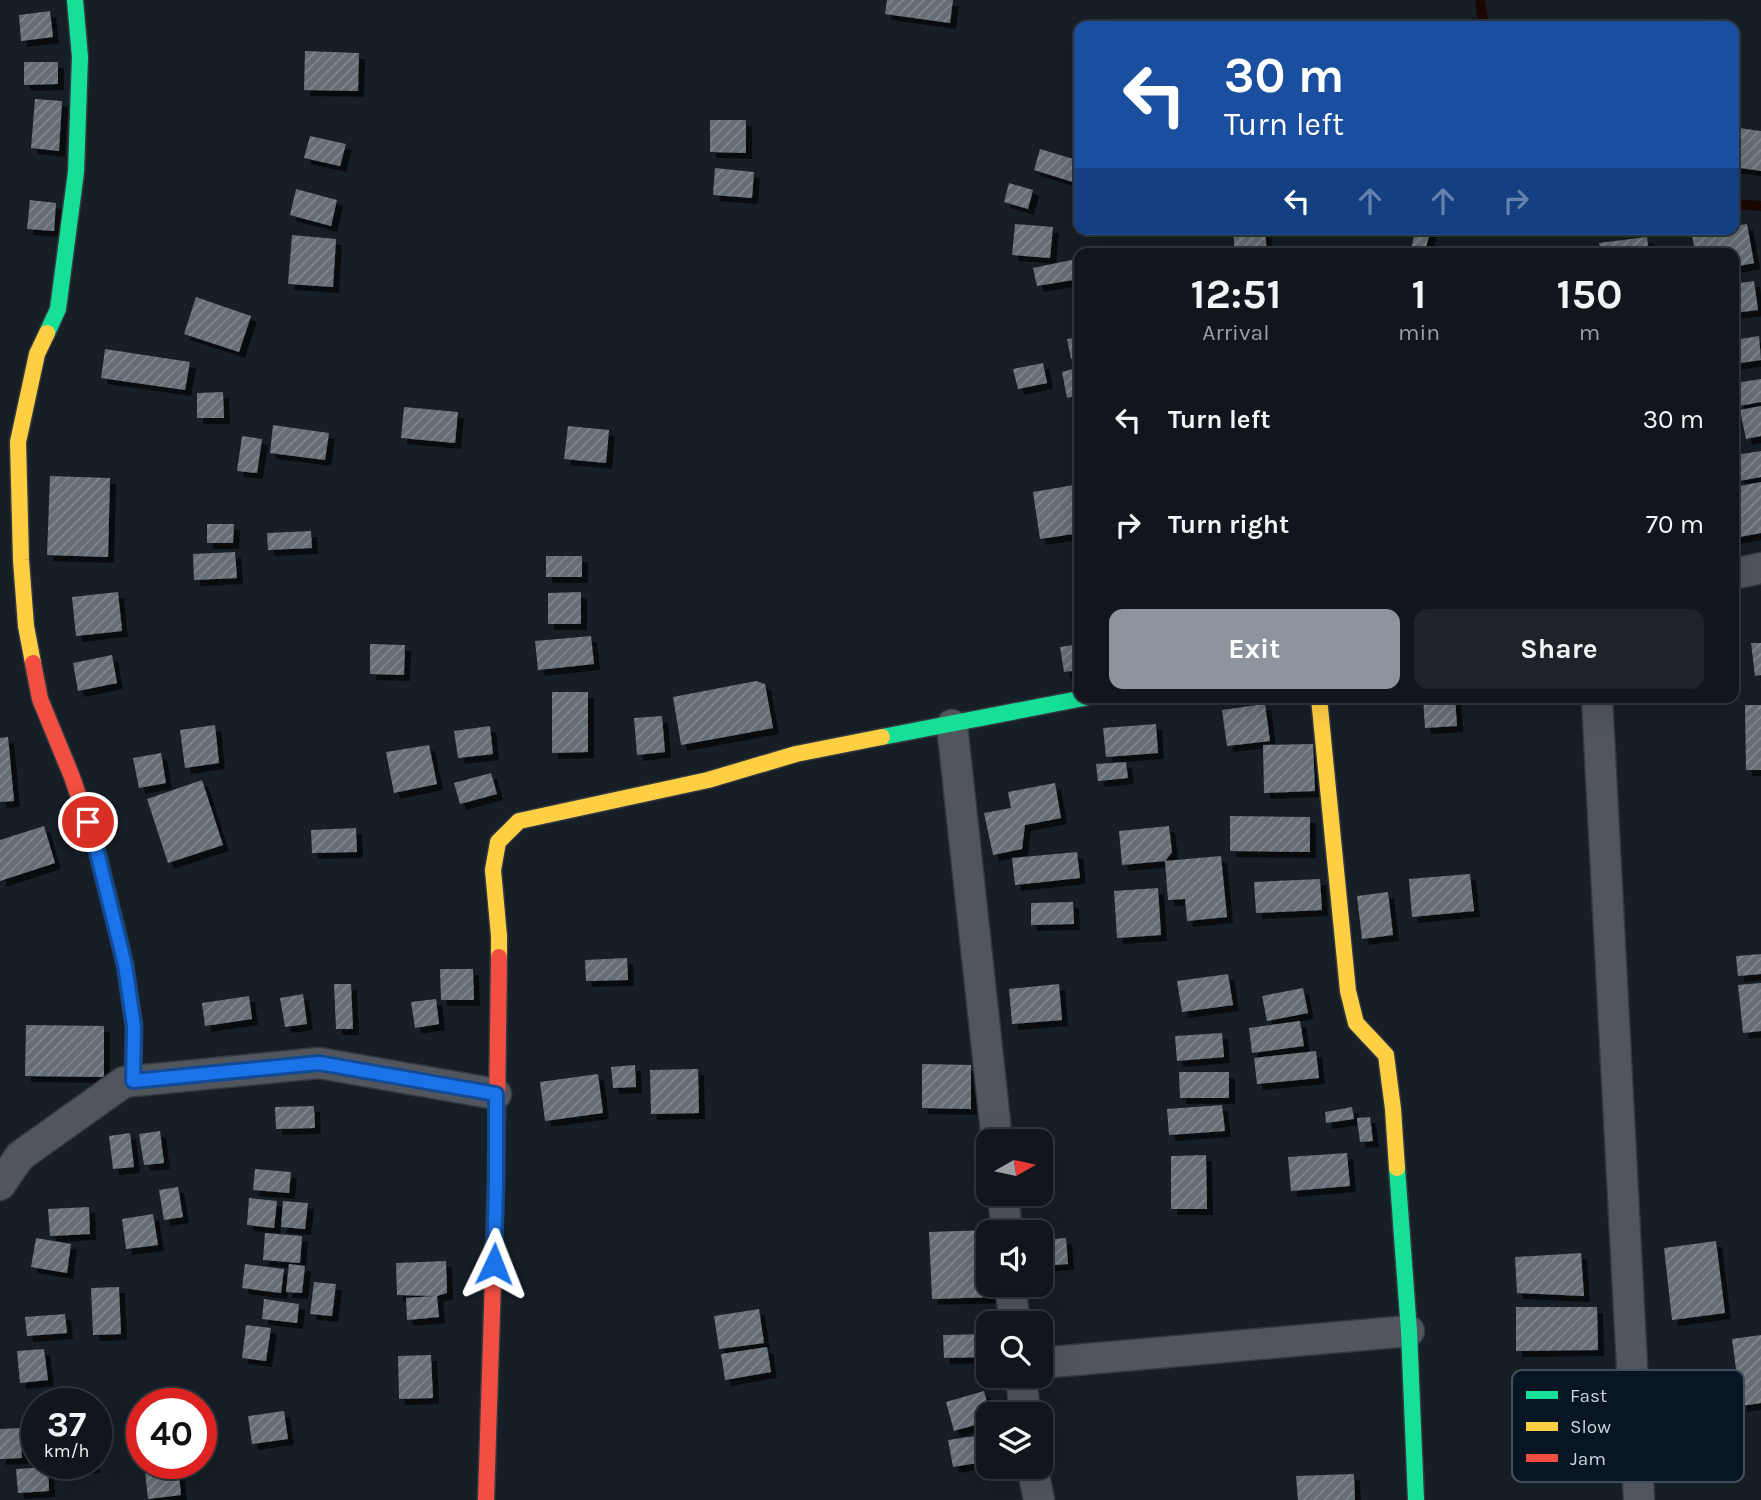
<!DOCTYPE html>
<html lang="en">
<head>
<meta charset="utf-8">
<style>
  :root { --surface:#10161c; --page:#1e2329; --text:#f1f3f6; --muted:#9c9fa3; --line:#30353b; --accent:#8c959e }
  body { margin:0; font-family:Karla,sans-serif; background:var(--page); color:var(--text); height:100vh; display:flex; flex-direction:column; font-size:26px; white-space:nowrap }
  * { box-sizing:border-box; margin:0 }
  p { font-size:23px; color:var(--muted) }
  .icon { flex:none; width:38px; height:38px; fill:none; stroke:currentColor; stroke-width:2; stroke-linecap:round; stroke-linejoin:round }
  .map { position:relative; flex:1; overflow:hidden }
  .panel { position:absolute; left:1074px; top:248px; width:665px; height:455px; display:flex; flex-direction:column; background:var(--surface); border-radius:14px; box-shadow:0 7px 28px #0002,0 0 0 2px var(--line) }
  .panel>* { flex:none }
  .top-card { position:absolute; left:1074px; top:21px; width:665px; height:214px; border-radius:14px; box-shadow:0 7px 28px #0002,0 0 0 2px var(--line); background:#1a4fa0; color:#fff; overflow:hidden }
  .needle { width:46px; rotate:81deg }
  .fabs { position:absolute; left:976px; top:1129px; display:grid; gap:14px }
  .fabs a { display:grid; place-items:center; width:77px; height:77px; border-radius:14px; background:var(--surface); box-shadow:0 7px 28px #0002,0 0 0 2px var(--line); font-size:35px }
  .speed { position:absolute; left:21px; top:1388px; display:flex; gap:14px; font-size:35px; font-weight:700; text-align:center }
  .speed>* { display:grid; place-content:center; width:91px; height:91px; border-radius:50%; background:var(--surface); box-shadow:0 7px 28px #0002,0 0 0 2px var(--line); line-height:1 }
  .speed small { font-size:18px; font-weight:400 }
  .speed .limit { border:10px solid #d22; background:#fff; color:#111 }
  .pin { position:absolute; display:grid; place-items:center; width:60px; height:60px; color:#fff; margin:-30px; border:4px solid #fff; border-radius:50%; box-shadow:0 2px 7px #0007 }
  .me { position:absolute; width:77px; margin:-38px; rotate:2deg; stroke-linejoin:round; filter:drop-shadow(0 0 5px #0008) }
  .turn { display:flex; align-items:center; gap:24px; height:147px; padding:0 35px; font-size:32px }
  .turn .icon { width:91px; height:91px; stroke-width:2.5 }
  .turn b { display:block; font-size:49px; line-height:60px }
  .lanes { display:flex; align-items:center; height:66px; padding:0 35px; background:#0003; justify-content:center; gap:35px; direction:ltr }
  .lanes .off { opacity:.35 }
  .eta { display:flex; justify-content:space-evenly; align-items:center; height:119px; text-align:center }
  .eta b { font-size:42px; font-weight:700; line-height:49px }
  .cta { display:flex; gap:14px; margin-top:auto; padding:14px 35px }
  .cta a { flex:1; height:80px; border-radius:14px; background:var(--accent); color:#fff; font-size:28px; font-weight:700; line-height:80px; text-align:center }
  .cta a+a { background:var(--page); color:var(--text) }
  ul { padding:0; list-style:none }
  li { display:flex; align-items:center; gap:21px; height:105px; padding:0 35px }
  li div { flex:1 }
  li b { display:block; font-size:26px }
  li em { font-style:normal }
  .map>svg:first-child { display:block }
</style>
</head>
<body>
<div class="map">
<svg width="1761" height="1500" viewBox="0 0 1761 1500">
  <defs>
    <pattern id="building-hatch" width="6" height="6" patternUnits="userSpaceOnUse" patternTransform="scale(1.75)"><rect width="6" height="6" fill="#656d74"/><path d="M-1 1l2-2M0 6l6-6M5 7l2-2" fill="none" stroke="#81888e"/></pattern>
    <filter id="shadow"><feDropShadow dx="6" dy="6" stdDeviation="0" flood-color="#0009"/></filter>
  </defs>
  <rect width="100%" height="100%" fill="#161e26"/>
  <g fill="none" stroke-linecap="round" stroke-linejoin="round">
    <!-- stream -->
    <g stroke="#1b0803" stroke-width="10">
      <polyline points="1480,0 1484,26"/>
      <polyline points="1734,204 1761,206"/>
    </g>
  </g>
  <!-- building -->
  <g fill="url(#building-hatch)" filter="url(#shadow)">
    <polygon points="887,0 953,0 950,23 885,14"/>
    <polygon points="50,11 53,37 21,41 19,15"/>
    <polygon points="305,51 359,53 358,91 304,90"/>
    <polygon points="24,62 58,62 58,84 24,85"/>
    <polygon points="35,99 62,101 59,151 31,148"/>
    <polygon points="710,120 746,120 746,153 710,152"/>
    <polygon points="1739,128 1761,131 1761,171 1734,167 1734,156"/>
    <polygon points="310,136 346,144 340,166 304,158"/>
    <polygon points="1040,149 1080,161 1080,173 1076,183 1034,170"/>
    <polygon points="715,168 754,172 752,198 713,195"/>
    <polygon points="1009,183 1033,190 1028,209 1004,202"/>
    <polygon points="296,189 337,200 331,226 290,215"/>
    <polygon points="30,200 56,203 54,231 27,229"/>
    <polygon points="1015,224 1053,227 1050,258 1012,255"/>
    <polygon points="1747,224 1754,263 1734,267 1734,254 1695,254 1692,234 1718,229 1734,229 1734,226"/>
    <polygon points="1233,229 1265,229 1267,254 1235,254"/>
    <polygon points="1416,229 1431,229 1424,254 1410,252"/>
    <polygon points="292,235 336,239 333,287 288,284"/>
    <polygon points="1647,237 1649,254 1601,254 1599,243"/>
    <polygon points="1076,259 1079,279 1037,286 1033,268"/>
    <polygon points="1754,281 1758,310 1734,313 1734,284"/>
    <polygon points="196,297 251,316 239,352 184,334"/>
    <polygon points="1759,336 1761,360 1734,364 1734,340"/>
    <polygon points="1080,337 1080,358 1071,359 1067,339"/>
    <polygon points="105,349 190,362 185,390 101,378"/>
    <polygon points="1043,363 1047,383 1018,389 1013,369"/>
    <polygon points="1080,367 1080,395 1067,398 1062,372"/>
    <polygon points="1761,379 1761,402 1739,406 1735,383"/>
    <polygon points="223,392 224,418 197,418 197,393"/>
    <polygon points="1761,406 1761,436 1746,439 1740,410"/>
    <polygon points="404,407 458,412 455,443 401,438"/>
    <polygon points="273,425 329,433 325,460 270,453"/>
    <polygon points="568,426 609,430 606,463 564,459"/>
    <polygon points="242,436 262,439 257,473 237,471"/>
    <polygon points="1761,451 1761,477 1739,481 1735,455"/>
    <polygon points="50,476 110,478 108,557 47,555"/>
    <polygon points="1761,482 1761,533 1734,538 1734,487"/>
    <polygon points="1080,484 1080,533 1040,539 1033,492"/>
    <polygon points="207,524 234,524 233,543 207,543"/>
    <polygon points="311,531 312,548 268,550 267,533"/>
    <polygon points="235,552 237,578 194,580 193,554"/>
    <rect x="546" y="556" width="36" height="21"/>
    <polygon points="118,592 122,631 76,636 72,597"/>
    <polygon points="581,592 581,624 548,624 548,593"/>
    <polygon points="591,636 594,664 538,670 535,641"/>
    <polygon points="1751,643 1761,643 1761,675 1755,676"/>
    <polygon points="370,644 405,645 404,675 370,674"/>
    <polygon points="1080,644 1080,670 1064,672 1060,647"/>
    <polygon points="112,655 117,683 78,691 73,663"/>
    <polygon points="756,681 765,684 773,728 681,745 673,697"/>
    <polygon points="552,692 588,692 588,752 552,753"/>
    <polygon points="1423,698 1455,698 1457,726 1425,728"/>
    <polygon points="1265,704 1270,741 1227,746 1222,710"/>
    <polygon points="1745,705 1761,705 1761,770 1746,770"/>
    <polygon points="662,716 665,752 637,755 634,718"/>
    <polygon points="1156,724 1158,753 1106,757 1103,728"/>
    <polygon points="215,725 219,763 185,768 180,730"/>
    <polygon points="490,726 493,754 458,758 454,731"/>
    <polygon points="8,737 14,801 0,802 0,738"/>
    <polygon points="1313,744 1315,791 1264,793 1263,745"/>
    <polygon points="429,745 437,784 394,793 386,752"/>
    <polygon points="161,753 166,783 139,788 133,758"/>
    <polygon points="1126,762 1128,778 1098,781 1096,764"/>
    <polygon points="491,773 497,794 460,804 454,783"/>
    <polygon points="202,780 223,845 168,863 147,799"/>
    <polygon points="1055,783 1061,818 1025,825 1022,849 993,855 984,813 1011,808 1008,792"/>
    <polygon points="1230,816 1310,817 1310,852 1230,851"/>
    <polygon points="44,826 55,863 0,881 0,840"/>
    <polygon points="1169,826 1172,852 1165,861 1122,865 1119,831"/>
    <polygon points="356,828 357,852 312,853 311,830"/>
    <polygon points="1077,852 1080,878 1015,885 1012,858"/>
    <polygon points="1221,856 1227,917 1187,921 1185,899 1168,900 1165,861"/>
    <polygon points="1470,874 1474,911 1412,917 1409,879"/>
    <polygon points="1320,879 1322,910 1256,913 1254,882"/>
    <polygon points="1158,888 1161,935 1117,938 1114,891"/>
    <polygon points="1388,892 1393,935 1362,939 1357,896"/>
    <polygon points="1073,902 1074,924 1031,925 1031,903"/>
    <polygon points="1761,954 1761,974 1738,976 1736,956"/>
    <polygon points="627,958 628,980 586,981 585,960"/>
    <polygon points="440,969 473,969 474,1000 441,1000"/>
    <polygon points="1228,974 1233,1005 1182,1012 1177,981"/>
    <polygon points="1761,983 1761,1031 1743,1033 1738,985"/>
    <polygon points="334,984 351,984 353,1029 336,1029"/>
    <polygon points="1059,984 1062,1020 1012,1024 1009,989"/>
    <polygon points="1303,988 1308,1013 1267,1021 1262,996"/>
    <polygon points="303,994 307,1024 285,1027 280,998"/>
    <polygon points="249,996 252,1019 205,1026 202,1003"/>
    <polygon points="436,999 439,1024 415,1028 411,1002"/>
    <polygon points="1300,1021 1304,1046 1252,1053 1249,1028"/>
    <polygon points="26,1025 104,1026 104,1077 25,1076"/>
    <polygon points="1222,1033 1224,1057 1177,1061 1175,1036"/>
    <polygon points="1316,1051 1319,1078 1257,1084 1254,1058"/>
    <polygon points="922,1064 971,1065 971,1109 922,1108"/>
    <polygon points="635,1065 636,1087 613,1088 611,1067"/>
    <polygon points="698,1069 699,1113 651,1114 650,1070"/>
    <polygon points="1179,1072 1229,1072 1229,1098 1180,1098"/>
    <polygon points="598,1074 603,1113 545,1121 540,1082"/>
    <polygon points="1222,1105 1225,1131 1169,1135 1167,1109"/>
    <polygon points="314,1106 315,1128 276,1129 275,1107"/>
    <polygon points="1352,1107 1354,1119 1326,1123 1325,1112"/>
    <polygon points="1370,1117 1373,1141 1360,1142 1357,1118"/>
    <polygon points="160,1131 164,1163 144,1165 139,1134"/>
    <polygon points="130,1133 134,1167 113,1169 109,1136"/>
    <polygon points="1347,1153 1350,1186 1291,1191 1288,1157"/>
    <polygon points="1206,1155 1207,1209 1171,1209 1171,1156"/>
    <polygon points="255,1169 291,1172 289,1193 253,1190"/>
    <polygon points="178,1187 183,1217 164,1220 159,1190"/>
    <polygon points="249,1198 277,1201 274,1228 247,1225"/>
    <polygon points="283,1201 308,1203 305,1229 281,1227"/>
    <polygon points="89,1207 90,1234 50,1236 48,1209"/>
    <polygon points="153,1214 158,1245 126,1249 122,1219"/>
    <polygon points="989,1230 989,1284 994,1284 995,1297 932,1299 929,1232"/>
    <polygon points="265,1233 302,1236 300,1263 263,1260"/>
    <polygon points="36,1238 71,1244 67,1273 31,1267"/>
    <polygon points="1066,1238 1068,1264 1041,1266 1041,1240"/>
    <polygon points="1716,1241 1725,1313 1672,1320 1664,1248"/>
    <polygon points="1581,1253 1584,1296 1517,1293 1515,1257"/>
    <polygon points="446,1261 447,1293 437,1296 439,1317 407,1320 406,1298 434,1296 397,1295 396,1263"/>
    <polygon points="245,1264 284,1269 281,1293 242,1288"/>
    <polygon points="289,1264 305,1266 302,1293 286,1292"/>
    <polygon points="314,1282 336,1284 332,1316 310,1314"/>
    <polygon points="119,1287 121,1334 93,1335 91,1288"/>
    <polygon points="264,1299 299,1304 297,1323 262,1319"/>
    <polygon points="1516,1307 1597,1307 1598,1350 1516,1351"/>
    <polygon points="759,1309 764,1343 719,1349 714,1316"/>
    <polygon points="65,1314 67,1333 27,1336 25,1317"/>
    <polygon points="246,1325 271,1328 266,1361 242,1358"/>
    <polygon points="989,1334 989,1357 944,1358 943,1335"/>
    <polygon points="1761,1335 1761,1403 1741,1406 1732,1339"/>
    <polygon points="767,1347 771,1372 725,1380 721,1354"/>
    <polygon points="44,1349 48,1380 20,1383 17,1351"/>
    <polygon points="431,1355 433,1398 399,1399 398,1356"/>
    <polygon points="984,1391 990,1414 989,1414 989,1421 954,1431 946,1402"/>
    <polygon points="284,1411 288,1439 252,1444 248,1416"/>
    <polygon points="20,1428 22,1458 0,1459 0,1429"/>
    <polygon points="989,1434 989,1461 953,1467 948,1440"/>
    <polygon points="68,1463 94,1463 94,1467 69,1468"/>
    <polygon points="48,1467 49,1491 18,1493 16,1469"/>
    <polygon points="178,1467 181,1495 148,1499 145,1471"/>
    <polygon points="1354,1474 1355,1500 1298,1500 1296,1476"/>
  </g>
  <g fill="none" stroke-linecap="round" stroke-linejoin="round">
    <!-- street casing -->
    <g stroke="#333940" stroke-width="33">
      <g id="street">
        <polyline points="1734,574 1761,568"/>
        <polyline points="1597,698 1639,1500"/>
        <polyline points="952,725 997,1141"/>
        <polyline points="0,1185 20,1156 124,1082 319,1063 496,1094"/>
        <polyline points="1003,1194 1007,1232"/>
        <polyline points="1010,1284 1015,1323"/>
        <polyline points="1041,1363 1409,1331"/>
        <polyline points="1021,1376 1025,1414"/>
        <polyline points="1032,1466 1039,1500"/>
      </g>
    </g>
    <!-- fast casing -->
    <g stroke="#333940" stroke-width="19">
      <g id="fast">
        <polyline points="47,333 58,309 76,172 80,57 75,0"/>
        <polyline points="882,737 1084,698"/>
        <polyline points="1397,1168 1409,1331 1416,1500"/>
      </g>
    </g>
    <!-- slow casing -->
    <g stroke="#333940" stroke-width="19">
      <g id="slow">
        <polyline points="33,663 26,626 21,560 18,442 37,354 47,333"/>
        <polyline points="1319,698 1348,991 1356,1023 1386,1055 1393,1109 1397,1168"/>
        <polyline points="113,915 125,965 134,1027 133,1081"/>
        <polyline points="499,957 499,936 493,870 498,842 519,821 708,780 796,754 882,737"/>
      </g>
    </g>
    <!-- jam casing -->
    <g stroke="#333940" stroke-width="19">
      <g id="jam">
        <polyline points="33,663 40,699 72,777 95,844 113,915"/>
        <polyline points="486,1500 496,1184 499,957"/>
      </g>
    </g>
    <!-- street -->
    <use href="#street" stroke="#50565c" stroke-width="30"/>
    <!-- fast -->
    <use href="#fast" stroke="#16e098" stroke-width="16"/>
    <!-- slow -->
    <use href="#slow" stroke="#ffcf43" stroke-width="16"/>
    <!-- jam -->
    <use href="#jam" stroke="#f24e42" stroke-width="16"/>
  </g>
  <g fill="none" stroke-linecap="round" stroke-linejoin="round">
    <!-- route casing -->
    <g stroke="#114b97" stroke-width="18">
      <polyline id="route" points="88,822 95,844 125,965 134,1027 133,1081 319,1063 496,1094 496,1184 494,1264"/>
    </g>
    <!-- route -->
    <use href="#route" stroke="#1a73e8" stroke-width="12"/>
  </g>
  <!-- legend -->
  <rect x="1512" y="1370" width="232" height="112" rx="10" fill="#071622" stroke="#424f5a" stroke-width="2"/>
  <rect x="1526" y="1391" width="32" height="8" fill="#16e098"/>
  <rect x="1526" y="1422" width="32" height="9" fill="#ffcf43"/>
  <rect x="1526" y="1454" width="32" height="8" fill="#f24e42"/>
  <g font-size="19" fill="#ccd5de">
    <text x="1570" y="1402">Fast</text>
    <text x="1570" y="1433">Slow</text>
    <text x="1570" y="1465">Jam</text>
  </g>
</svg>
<div class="fabs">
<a><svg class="needle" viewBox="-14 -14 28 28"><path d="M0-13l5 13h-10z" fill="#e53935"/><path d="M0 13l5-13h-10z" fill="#9c9fa3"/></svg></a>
<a><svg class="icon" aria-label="sound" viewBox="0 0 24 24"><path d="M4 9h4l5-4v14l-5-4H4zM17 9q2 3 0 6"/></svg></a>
<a><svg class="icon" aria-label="search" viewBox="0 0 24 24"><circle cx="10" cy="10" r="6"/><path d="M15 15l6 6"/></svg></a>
<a><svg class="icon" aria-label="layers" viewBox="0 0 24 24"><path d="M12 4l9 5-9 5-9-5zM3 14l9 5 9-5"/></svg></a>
</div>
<div class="speed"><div>37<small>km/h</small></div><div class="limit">40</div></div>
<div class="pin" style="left:88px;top:822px;background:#d93025"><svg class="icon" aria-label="arrive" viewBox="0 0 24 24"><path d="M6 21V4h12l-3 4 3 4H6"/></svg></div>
<svg class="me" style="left:494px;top:1264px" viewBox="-20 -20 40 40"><path d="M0-17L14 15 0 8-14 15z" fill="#1a73e8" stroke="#fff" stroke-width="4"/></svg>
<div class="top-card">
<div class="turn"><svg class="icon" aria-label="left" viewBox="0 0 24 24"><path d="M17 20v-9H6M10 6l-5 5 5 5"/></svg><div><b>30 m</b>Turn left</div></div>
<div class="lanes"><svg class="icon" aria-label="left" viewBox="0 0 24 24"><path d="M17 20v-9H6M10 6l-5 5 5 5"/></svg><svg class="icon off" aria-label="ahead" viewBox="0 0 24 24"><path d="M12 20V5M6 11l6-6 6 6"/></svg><svg class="icon off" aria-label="ahead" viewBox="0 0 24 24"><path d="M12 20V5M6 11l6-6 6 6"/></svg><svg class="icon off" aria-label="right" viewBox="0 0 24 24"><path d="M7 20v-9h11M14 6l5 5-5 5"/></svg></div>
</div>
<section class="panel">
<div class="eta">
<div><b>12:51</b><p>Arrival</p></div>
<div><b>1</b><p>min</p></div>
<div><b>150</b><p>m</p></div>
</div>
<ul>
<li><svg class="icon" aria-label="left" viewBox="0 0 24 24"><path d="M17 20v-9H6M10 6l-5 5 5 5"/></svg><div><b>Turn left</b></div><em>30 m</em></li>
<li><svg class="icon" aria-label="right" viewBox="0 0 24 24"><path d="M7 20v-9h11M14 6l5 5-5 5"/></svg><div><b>Turn right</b></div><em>70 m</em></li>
</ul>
<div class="cta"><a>Exit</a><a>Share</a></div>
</section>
</div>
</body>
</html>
